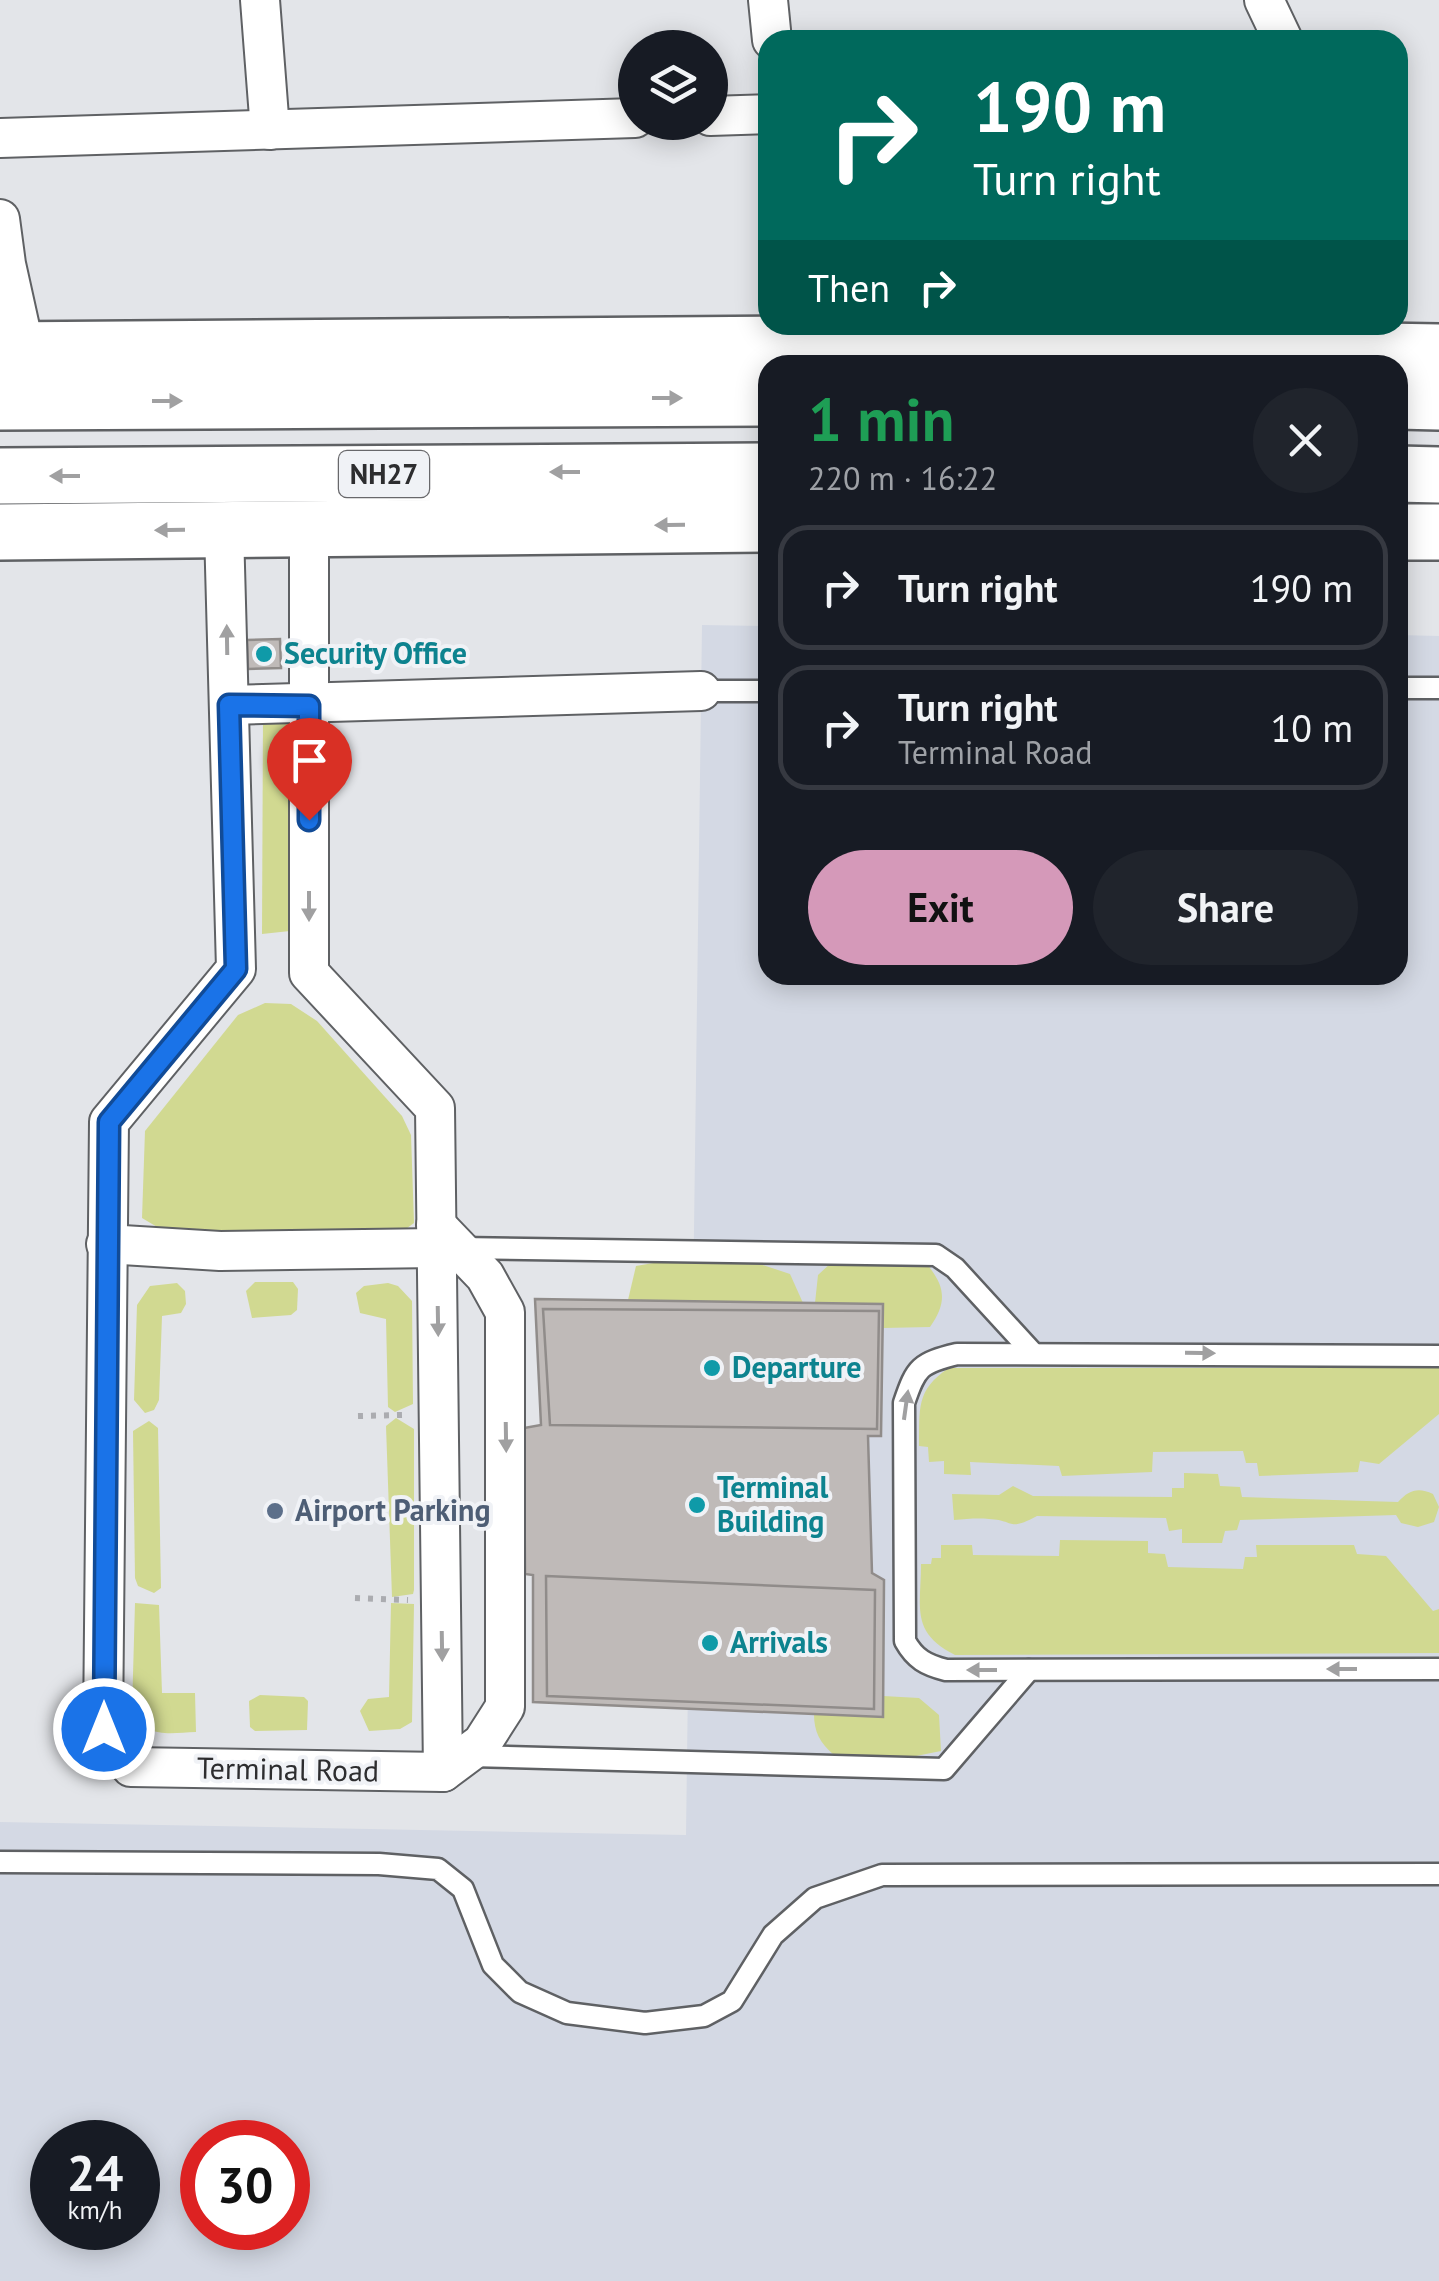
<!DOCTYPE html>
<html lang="en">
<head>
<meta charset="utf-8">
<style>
  :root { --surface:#171b24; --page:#20242c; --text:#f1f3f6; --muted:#9ea1a6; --line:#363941; --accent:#d599b9 }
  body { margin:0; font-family:"PT Sans",sans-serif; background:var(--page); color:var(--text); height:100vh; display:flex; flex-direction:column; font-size:38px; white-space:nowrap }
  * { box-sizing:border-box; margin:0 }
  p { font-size:32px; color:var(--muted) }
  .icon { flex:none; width:55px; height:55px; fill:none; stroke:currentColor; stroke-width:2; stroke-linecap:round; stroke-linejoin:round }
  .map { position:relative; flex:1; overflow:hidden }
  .side { position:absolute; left:758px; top:355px; width:650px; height:630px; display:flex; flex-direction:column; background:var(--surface); border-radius:30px; box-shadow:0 5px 25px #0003 }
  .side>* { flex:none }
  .guide { position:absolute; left:758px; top:30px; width:650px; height:305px; border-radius:30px; box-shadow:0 5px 25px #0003; background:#00695c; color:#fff; overflow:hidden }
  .tools { position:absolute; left:618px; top:30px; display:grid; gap:20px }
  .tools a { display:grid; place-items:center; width:110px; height:110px; border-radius:50%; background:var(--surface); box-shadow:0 5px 25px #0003; font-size:50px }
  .speed { position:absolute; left:30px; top:2120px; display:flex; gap:20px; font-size:50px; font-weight:700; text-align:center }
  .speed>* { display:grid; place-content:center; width:130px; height:130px; border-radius:50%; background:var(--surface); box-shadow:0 5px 25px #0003; line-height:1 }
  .speed small { font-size:25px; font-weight:400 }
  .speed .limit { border:15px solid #d22; background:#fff; color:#111 }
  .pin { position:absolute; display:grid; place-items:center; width:85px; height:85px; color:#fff; margin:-102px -42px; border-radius:50% 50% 50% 0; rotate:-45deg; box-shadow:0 0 10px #0007 }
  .pin .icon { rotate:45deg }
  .me { position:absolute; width:110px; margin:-55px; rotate:0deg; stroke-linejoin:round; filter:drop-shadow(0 0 8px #0008) }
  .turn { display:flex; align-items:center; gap:35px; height:210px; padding:0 50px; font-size:45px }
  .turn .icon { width:130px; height:130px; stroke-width:2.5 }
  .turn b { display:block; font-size:70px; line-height:85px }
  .then { display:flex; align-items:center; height:95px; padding:0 50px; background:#0003; gap:20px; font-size:38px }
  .round { display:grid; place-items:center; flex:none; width:105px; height:105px; border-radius:52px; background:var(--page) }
  .headline { display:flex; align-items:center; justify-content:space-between; height:170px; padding:0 50px }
  h1 { font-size:60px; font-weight:700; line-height:75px; color:#1e9e55 }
  .button { display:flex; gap:20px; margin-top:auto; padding:20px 50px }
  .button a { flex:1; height:115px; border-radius:60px; background:var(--accent); color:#111; font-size:40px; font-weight:700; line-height:115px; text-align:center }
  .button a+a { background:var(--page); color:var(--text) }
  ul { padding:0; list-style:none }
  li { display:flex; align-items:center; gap:30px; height:125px; margin:0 20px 15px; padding:0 30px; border:5px solid var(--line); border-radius:30px }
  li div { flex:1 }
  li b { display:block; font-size:38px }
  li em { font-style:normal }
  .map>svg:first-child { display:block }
</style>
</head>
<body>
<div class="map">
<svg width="1439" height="2281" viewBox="0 0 1439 2281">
  <rect width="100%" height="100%" fill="#e3e5e9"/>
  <!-- built -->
  <path fill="#d4d9e4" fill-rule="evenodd" d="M 702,625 L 767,626 L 768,975 L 1398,975 L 1398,635 L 1439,636 L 1439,2281 L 0,2281 L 0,1822 L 686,1835 ZM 52,2142 L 138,2142 L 138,2228 L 52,2228 ZM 202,2142 L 288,2142 L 288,2228 L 202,2228 Z"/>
  <!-- green -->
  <g fill="#d1d991">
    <polygon points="263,717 288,717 290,931 262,934"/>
    <polygon points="265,1003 291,1004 317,1021 402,1116 411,1135 414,1223 399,1234 164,1231 142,1218 145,1131 238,1015"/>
    <polygon points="751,1261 790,1274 803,1303 628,1300 636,1266 659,1262"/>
    <path d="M 832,1262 L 926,1263 C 945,1286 948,1301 930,1327 L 883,1328 L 883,1304 L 815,1303 L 818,1275 Z"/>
    <polygon points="255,1282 293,1282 298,1289 297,1310 291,1315 252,1318 246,1291"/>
    <polygon points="177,1283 185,1291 186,1304 181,1313 162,1316 159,1400 154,1410 145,1413 134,1400 137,1305 150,1286"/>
    <polygon points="388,1283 398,1286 412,1301 413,1404 395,1412 388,1407 386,1319 360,1313 356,1293 364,1286"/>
    <path d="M 949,1368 L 1439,1368 L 1439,1414 L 1379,1464 L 1360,1461 L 1358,1472 L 1259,1476 L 1257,1463 L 1246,1463 L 1243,1451 L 1153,1452 L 1152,1472 L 1062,1476 L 1059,1466 L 970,1462 L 971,1475 L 944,1474 L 944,1461 L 929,1462 L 928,1447 L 919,1446 C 920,1410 915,1390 949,1368 Z"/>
    <polygon points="396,1418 414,1429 414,1590 413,1594 392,1597 386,1426"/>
    <polygon points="149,1421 158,1428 161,1588 154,1593 138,1586 135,1578 133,1431"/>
    <path d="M 1184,1473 L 1218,1474 L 1220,1486 L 1240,1487 L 1242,1497 L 1398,1502 C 1409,1490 1418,1487 1433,1494 L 1439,1507 L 1434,1522 L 1418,1527 L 1401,1523 L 1396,1515 L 1240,1520 L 1237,1530 L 1225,1531 L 1222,1543 L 1182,1543 L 1182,1529 L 1169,1531 L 1166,1518 L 1037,1516 C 1007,1532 1015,1520 989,1519 C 978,1518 966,1519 954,1520 L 952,1494 L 999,1495 L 1013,1486 L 1033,1496 L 1172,1497 L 1172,1488 L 1184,1488 Z"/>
    <path d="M 1060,1540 L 1148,1541 L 1148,1553 L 1165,1554 L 1168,1567 L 1243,1569 L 1245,1557 L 1257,1557 L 1256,1545 L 1354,1545 L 1357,1554 L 1386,1556 L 1433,1611 L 1439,1609 L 1439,1653 L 955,1655 C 910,1632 921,1608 921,1564 L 931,1564 L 932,1558 L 941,1558 L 941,1545 L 972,1545 L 973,1555 L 1059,1556 Z"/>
    <path d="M 135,1603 L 159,1605 L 162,1693 L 195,1693 L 196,1732 C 169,1733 145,1739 132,1710 Z"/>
    <polygon points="391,1603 414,1604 412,1722 400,1729 369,1731 360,1711 368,1699 389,1697"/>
    <polygon points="260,1695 304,1697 308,1701 307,1730 255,1731 250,1727 249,1701"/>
    <path d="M 883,1696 L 919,1698 L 939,1715 L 941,1751 L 911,1757 L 834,1755 C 820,1743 814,1732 814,1714 L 882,1717 Z"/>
  </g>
  <!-- building -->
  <g fill="#bfbab8" stroke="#908c8a" stroke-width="2.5">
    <polygon points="280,639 281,668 248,669 247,640"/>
    <polygon points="535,1299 883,1304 881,1436 868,1436 872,1573 884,1580 883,1717 533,1702 533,1575 525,1574 524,1428 541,1425"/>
    <polygon points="543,1309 879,1311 877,1429 550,1425"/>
    <polygon points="546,1576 875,1590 874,1709 547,1696"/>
  </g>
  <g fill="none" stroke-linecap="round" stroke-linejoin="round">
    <!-- lane casing -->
    <g stroke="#5f6164" stroke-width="25">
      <g id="lane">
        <polyline points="1398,688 1439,688"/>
        <polyline points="701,691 768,691"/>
        <polyline points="460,1248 936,1255 955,1268 1032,1352"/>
        <path d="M 1439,1356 L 957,1354 C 920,1363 916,1367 904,1403 L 905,1641 C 915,1659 926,1665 946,1670 L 1439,1669"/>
        <polyline points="471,1756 944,1769 1029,1670"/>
        <polyline points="0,1862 379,1864 438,1869 463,1889 493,1965 520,1992 567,2013 645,2023 704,2016 732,2001 773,1935 815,1898 882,1875 1439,1874"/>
      </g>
    </g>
    <!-- street casing -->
    <g stroke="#5f6164" stroke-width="42">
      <g id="street">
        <polyline points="260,0 270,130"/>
        <polyline points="768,0 772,40"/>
        <polyline points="1264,0 1283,40"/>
        <polyline points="710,116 768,114"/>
        <polyline points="0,138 635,118"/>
        <polyline points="0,219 6,264 25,350"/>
        <polyline points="224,530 236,969 109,1122 103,1729 131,1767 443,1772 435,1108 309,973 309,529"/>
        <polyline points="229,705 701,691"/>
        <polyline points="436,1225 485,1276 505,1312 505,1707 482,1743 443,1772"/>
        <polyline points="106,1244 220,1251 437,1248"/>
      </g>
    </g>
    <!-- secondary casing -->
    <g stroke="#5f6164" stroke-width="60">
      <g id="secondary">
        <polyline points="0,350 920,343 1439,352"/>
        <polyline points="0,532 768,524"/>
        <polyline points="1398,532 1439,532"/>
      </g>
    </g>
    <!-- highway casing -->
    <g stroke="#5f6164" stroke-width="60">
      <g id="highway">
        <polyline points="1398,401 1439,402"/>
        <polyline points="0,402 768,398"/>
        <polyline points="1398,474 1439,475"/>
        <polyline points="0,476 768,471"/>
      </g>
    </g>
    <!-- path -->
    <g stroke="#abacb0" stroke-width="6" stroke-dasharray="5 8" stroke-linecap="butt">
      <polyline points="358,1416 402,1415"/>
      <polyline points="355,1598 408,1600"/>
    </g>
    <!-- lane -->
    <use href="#lane" stroke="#fff" stroke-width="20"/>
    <!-- street -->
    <use href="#street" stroke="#fff" stroke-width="38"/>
    <!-- secondary -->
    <use href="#secondary" stroke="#fff" stroke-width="55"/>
    <!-- highway -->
    <use href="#highway" stroke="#fff" stroke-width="55"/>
  </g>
  <!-- one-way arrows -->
  <defs><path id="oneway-solid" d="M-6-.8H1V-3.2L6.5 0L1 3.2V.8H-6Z" transform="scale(2.5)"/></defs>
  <g fill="#a0a0a1">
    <use href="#oneway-solid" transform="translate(667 398)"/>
    <use href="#oneway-solid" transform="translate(167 401)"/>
    <use href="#oneway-solid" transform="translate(565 472) rotate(180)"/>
    <use href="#oneway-solid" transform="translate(65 476) rotate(180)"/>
    <use href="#oneway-solid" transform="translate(670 525) rotate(179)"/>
    <use href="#oneway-solid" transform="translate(170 530) rotate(179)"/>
    <use href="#oneway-solid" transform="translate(227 640) rotate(-91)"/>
    <use href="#oneway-solid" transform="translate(309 906) rotate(90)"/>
    <use href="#oneway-solid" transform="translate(438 1321) rotate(89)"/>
    <use href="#oneway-solid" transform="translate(1200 1353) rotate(1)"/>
    <use href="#oneway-solid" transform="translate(906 1405) rotate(-82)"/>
    <use href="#oneway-solid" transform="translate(506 1437) rotate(89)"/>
    <use href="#oneway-solid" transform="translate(442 1646) rotate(89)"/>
    <use href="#oneway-solid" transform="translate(1342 1669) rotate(180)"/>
    <use href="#oneway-solid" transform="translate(982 1670) rotate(-180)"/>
  </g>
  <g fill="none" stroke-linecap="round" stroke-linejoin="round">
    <!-- route casing -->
    <g stroke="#114b97" stroke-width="25">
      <polyline id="route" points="104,1729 109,1122 236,969 229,705 309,706 309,820"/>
    </g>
    <!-- route -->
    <use href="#route" stroke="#1a73e8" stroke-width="18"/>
  </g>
  <!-- markers -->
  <g fill="#0f9aa8" stroke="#f0f2f6" stroke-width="4">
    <circle cx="264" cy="654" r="10"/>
    <circle cx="712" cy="1368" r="10"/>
    <circle cx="697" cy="1505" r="10"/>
    <circle cx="710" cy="1643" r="10"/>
  </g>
  <circle fill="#5c6f8a" stroke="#f0f2f6" stroke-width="4" cx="275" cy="1511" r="10"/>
  <g text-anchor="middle" stroke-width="8" stroke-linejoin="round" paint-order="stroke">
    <!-- shield labels -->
    <rect fill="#f0f2f6" stroke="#68686b" stroke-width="2.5" x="339" y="451" width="90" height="46" rx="8"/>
    <g font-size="28" font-weight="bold" fill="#2d2d2f">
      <text x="384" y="484">NH27</text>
    </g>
    <!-- culture labels -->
    <g font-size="30" font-weight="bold" fill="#0d838f" stroke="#f0f2f6" text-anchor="start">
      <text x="284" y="664">Security Office</text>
      <text x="732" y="1378">Departure</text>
      <text x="717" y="1498">Terminal<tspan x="717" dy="34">Building</tspan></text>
      <text x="730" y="1653">Arrivals</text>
    </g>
    <!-- service labels -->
    <g font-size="30" font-weight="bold" fill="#4e5e75" stroke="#f0f2f6" text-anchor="start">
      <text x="295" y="1521">Airport Parking</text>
    </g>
    <!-- street labels -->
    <g font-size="30" fill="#2d2d2f" stroke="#f0f2f6">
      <text transform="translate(288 1770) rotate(1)" y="10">Terminal Road</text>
    </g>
  </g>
</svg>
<div class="tools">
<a><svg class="icon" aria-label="layers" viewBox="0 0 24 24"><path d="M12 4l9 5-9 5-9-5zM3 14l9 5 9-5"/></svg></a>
</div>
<div class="speed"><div>24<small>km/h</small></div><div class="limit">30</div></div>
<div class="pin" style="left:309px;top:820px;background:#d93025"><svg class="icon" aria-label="arrive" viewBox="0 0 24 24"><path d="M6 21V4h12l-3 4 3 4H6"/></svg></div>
<svg class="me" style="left:104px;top:1729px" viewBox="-20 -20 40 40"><circle r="17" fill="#1a73e8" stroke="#fff" stroke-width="3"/><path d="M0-11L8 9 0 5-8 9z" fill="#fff"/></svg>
<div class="guide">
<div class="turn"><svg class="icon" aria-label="right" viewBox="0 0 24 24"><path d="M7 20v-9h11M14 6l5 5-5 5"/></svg><div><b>190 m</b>Turn right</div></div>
<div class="then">Then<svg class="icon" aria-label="right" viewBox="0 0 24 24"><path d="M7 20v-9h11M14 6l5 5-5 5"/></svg></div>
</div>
<section class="side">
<div class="headline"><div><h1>1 min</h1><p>220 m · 16:22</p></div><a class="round"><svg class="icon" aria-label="close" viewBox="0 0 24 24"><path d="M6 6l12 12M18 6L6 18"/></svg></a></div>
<ul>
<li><svg class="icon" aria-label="right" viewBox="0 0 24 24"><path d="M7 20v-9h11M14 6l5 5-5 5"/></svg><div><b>Turn right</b></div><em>190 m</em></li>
<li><svg class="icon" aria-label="right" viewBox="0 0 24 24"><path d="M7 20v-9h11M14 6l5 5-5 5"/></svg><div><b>Turn right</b><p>Terminal Road</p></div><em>10 m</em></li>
</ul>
<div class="button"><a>Exit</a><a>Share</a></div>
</section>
</div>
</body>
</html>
